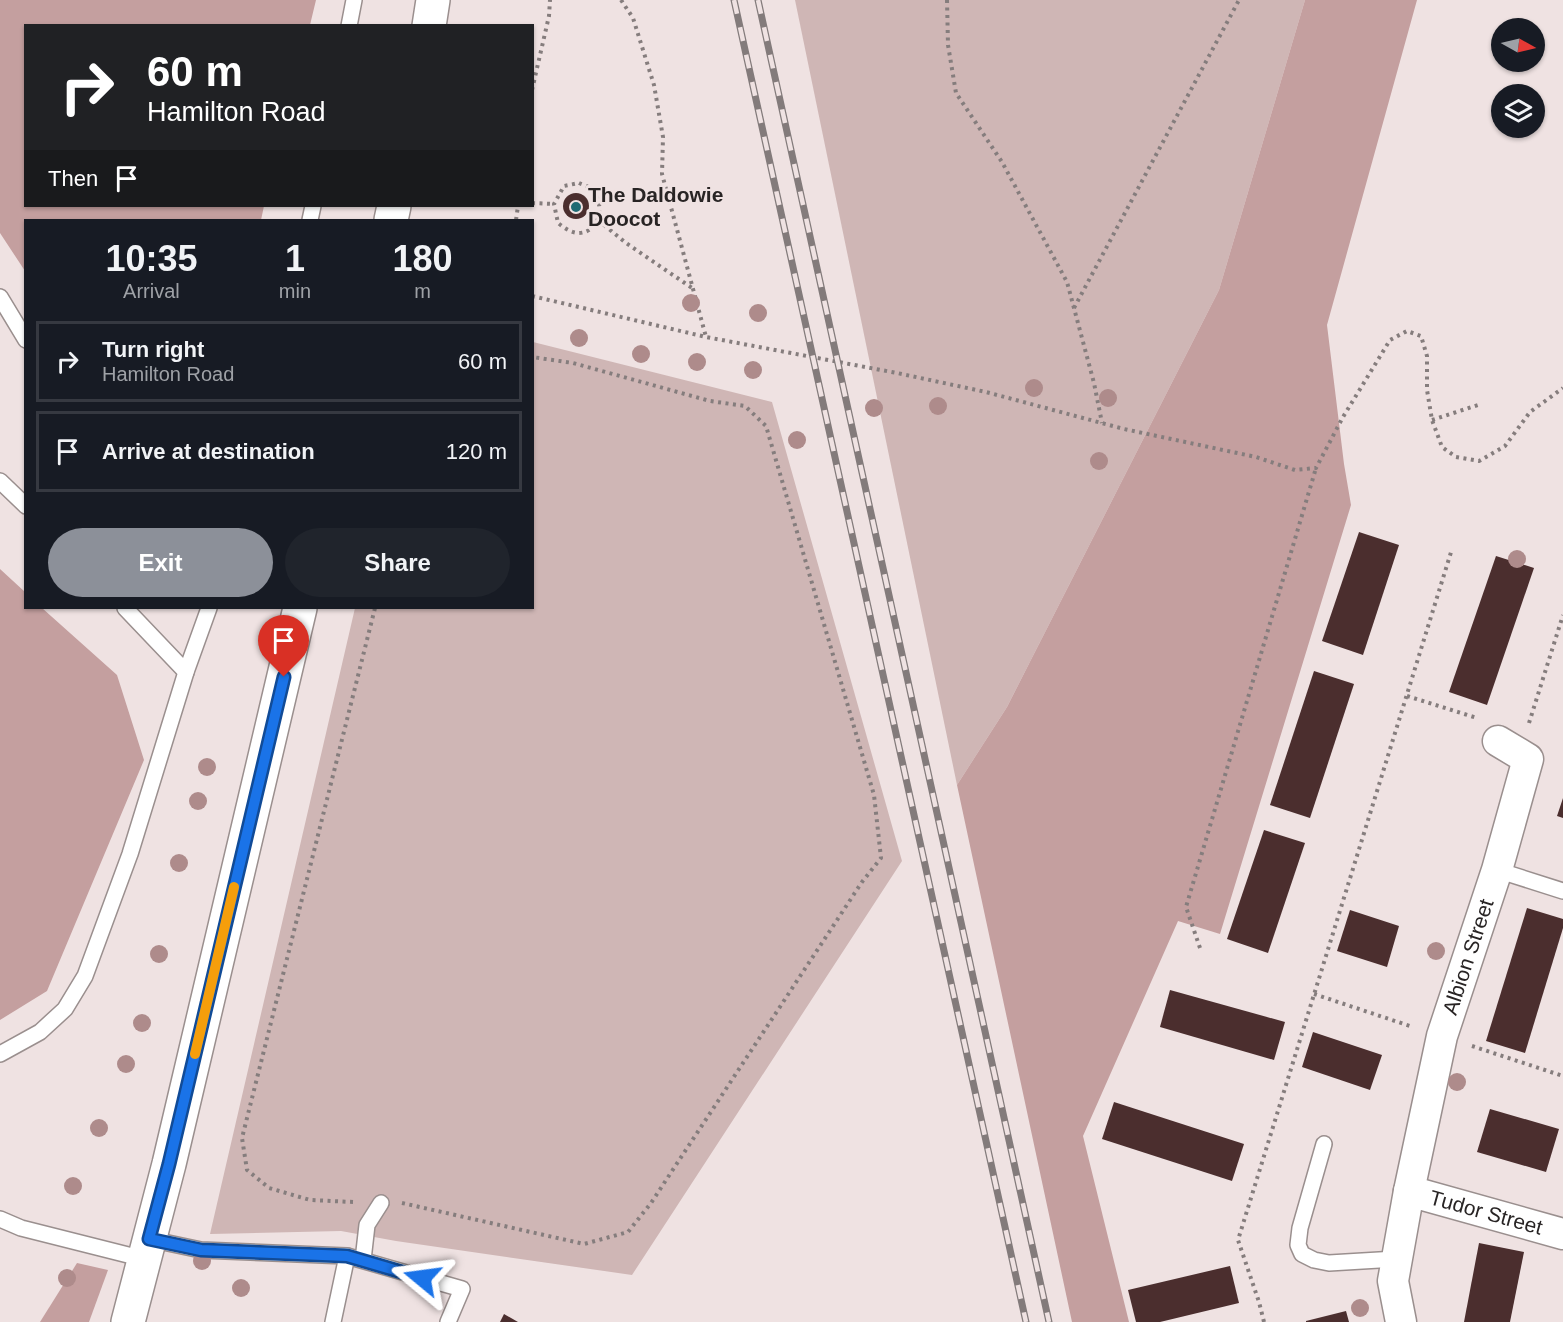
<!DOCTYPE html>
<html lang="en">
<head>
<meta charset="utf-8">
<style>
  :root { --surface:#171b24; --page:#20242c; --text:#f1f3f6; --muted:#9ea1a6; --line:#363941; --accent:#8c9099 }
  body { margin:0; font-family:Arial,sans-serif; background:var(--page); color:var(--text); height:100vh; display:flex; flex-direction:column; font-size:22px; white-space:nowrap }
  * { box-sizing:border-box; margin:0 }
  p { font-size:20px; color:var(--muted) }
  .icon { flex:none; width:33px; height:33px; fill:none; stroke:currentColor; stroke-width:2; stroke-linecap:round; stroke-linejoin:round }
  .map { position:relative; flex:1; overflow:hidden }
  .drawer { position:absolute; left:24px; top:219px; width:510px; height:390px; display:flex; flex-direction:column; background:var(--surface); border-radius:0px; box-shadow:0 2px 4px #0004 }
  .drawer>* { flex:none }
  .top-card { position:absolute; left:24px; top:24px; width:510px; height:183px; border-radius:0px; box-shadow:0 2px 4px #0004; background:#202124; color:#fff; overflow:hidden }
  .needle { width:39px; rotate:98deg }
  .buttons { position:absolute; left:1491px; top:18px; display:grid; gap:12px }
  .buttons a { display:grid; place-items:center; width:54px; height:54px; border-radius:50%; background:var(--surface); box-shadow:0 2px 4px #0004; font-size:30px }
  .pin { position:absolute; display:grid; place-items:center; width:51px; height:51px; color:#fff; margin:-62px -26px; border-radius:50% 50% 50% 0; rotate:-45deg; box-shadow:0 0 6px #0007 }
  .pin .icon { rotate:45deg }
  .me { position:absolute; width:66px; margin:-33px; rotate:286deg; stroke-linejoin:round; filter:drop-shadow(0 0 4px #0008) }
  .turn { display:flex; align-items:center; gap:21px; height:126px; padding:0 24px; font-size:27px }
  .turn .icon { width:78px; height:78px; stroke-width:2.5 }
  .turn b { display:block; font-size:42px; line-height:51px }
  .then { display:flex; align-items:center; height:57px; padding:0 24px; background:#0003; gap:12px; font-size:22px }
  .eta { display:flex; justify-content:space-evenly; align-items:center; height:102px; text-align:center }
  .eta b { font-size:36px; font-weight:700; line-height:42px }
  .action { display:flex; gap:12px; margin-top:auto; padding:12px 24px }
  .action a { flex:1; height:69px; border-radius:36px; background:var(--accent); color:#fff; font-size:24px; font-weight:700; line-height:69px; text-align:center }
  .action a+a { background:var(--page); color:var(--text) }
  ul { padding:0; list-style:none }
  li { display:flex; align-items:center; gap:18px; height:81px; margin:0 12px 9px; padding:0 12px; border:3px solid var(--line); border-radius:0px }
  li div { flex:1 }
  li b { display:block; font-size:22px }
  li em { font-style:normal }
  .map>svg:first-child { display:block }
</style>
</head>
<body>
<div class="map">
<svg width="1563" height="1322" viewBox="0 0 1563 1322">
  <rect width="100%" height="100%" fill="#efe2e2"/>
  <!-- green -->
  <g fill="#cfb6b5">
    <polygon points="795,0 1305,0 1219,290 1007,707 957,785"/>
    <polygon points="533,342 772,402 902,861 632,1275 396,1241 341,1231 210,1234 355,608 532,608"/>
  </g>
  <!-- forest -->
  <g fill="#c49f9f">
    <polygon points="0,0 316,0 310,25 26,26 26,206 264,206 261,220 26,220 25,271 0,233"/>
    <polygon points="1305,0 1417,0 1327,325 1344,464 1351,505 1220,934 1178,921 1083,1136 1129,1322 1072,1322 957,785 1007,707 1219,290"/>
    <polygon points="0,569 25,592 26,608 42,608 117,675 144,760 47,991 0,1020"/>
    <polygon points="77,1263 108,1270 89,1322 40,1322"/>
  </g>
  <!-- building -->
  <g fill="#4b2e2e">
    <circle cx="576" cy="206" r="13"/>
    <polygon points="1359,532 1399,545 1363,655 1322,641"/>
    <polygon points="1496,556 1534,568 1487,705 1449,692"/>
    <polygon points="1314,671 1354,684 1310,818 1270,805"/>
    <polygon points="1563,798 1563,818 1557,816"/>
    <polygon points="1264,830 1305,843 1268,953 1227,939"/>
    <polygon points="1527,908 1563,919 1563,928 1525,1053 1486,1041"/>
    <polygon points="1350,910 1399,926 1387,967 1337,951"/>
    <polygon points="1170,990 1285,1022 1274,1060 1160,1027"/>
    <polygon points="1313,1032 1382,1055 1370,1090 1302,1067"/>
    <polygon points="1114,1102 1244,1144 1232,1181 1102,1139"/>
    <polygon points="1490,1109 1559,1129 1546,1172 1477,1152"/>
    <polygon points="1479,1243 1524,1252 1510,1322 1464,1322"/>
    <polygon points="1230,1266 1239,1303 1160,1322 1136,1322 1128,1290"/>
    <polygon points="1346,1311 1349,1322 1306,1322 1306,1321"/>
    <polygon points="504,1314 518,1322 500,1322"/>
  </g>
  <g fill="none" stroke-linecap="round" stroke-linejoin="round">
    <!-- service casing -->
    <g stroke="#9a8f8e" stroke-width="18">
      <g id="service">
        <polyline points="349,26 354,0"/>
        <polyline points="310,220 313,206"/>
        <polyline points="0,297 26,340"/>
        <polyline points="0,481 26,506"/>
        <polyline points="125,608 186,672"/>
        <polyline points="1497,870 1563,891"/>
        <polyline points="0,1054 40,1032 65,1009 85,976 130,854 186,672 209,608"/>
        <polyline points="1324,1144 1300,1228 1298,1245 1302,1254 1314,1260 1329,1263 1396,1259"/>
        <polyline points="0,1219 21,1228 144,1259"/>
        <polyline points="149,1239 201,1250 347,1256"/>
        <polyline points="363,1260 367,1225 381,1203"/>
        <polyline points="333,1322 347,1256 462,1289 448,1322"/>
      </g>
    </g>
    <!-- minor casing -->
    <g stroke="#9a8f8e" stroke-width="33">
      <g id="minor">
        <path id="s1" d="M 1409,1191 L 1563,1234"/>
        <path id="s2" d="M 1401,1322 L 1393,1281 L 1409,1191 L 1442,1036 L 1497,870 L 1528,759 L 1498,741"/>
      </g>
    </g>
    <!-- primary casing -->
    <g stroke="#9a8f8e" stroke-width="36">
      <g id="primary">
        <polyline points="429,26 433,0"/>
        <polyline points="391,220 394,206"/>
        <polyline points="128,1322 169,1164 300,608"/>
      </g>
    </g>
    <!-- path -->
    <g stroke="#857d7d" stroke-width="4" stroke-dasharray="3 4.5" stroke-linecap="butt">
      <polyline points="621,0 633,18 654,85 663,137 662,174 706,337"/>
      <polyline points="947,0 948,45 956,93 1002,162 1067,282 1094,383 1102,423"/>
      <polyline points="532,90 549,16 550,0"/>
      <path d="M 579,183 C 583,185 589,186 592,190 C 605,203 601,232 579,233 C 571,233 563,227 558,223 L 554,204 L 564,186 Z"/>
      <polyline points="532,203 554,204"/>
      <polyline points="516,220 518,206"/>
      <polyline points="598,220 626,243 692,288"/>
      <polyline points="532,296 706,337 897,373 986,392 1124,429 1256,457 1295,470 1316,468 1343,417 1390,340 1407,331 1421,336 1427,356 1427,390 1432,420 1442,447 1456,457 1479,461 1505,446 1530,412 1563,388"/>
      <polyline points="1074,308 1239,0"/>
      <polyline points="1432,420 1478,405"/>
      <polyline points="1407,696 1477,718"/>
      <polyline points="1529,723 1563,615"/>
      <polyline points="1200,948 1186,907 1316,468"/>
      <polyline points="1314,994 1413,1027"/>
      <polyline points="1472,1046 1563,1076"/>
      <polyline points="353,1202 310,1200 269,1188 247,1170 242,1138 375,608"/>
      <polyline points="402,1203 584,1244 628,1232 651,1203 862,882 881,858 874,795 766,426 745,406 710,401 573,363 532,357"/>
      <polyline points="1264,1322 1259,1302 1238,1240 1452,549"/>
    </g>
    <!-- service -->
    <use href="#service" stroke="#fff" stroke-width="15"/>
    <!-- minor -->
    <use href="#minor" stroke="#fff" stroke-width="30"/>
    <!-- primary -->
    <use href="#primary" stroke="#fff" stroke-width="33"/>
    <!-- rail casing -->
    <g stroke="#837b7b" stroke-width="7">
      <g id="rail">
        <polyline points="734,0 1026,1322"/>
        <polyline points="758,0 1049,1322"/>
      </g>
    </g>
    <!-- rail -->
    <use href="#rail" stroke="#efe2e2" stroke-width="4.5" stroke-dasharray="14" stroke-linecap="butt"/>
  </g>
  <!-- trees -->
  <g fill="#ae8b8b">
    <circle cx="691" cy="303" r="9"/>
    <circle cx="758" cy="313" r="9"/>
    <circle cx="579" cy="338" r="9"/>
    <circle cx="641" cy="354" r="9"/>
    <circle cx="697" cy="362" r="9"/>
    <circle cx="753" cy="370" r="9"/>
    <circle cx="1034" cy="388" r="9"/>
    <circle cx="1108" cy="398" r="9"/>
    <circle cx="938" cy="406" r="9"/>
    <circle cx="874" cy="408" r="9"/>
    <circle cx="797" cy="440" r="9"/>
    <circle cx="1099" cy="461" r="9"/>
    <circle cx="1517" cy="559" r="9"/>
    <circle cx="207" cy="767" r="9"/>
    <circle cx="198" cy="801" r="9"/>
    <circle cx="179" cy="863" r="9"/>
    <circle cx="1436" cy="951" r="9"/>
    <circle cx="159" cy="954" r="9"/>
    <circle cx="142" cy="1023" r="9"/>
    <circle cx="126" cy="1064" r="9"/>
    <circle cx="1457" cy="1082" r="9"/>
    <circle cx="99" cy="1128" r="9"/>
    <circle cx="73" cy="1186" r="9"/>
    <circle cx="202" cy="1261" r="9"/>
    <circle cx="67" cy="1278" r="9"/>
    <circle cx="241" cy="1288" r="9"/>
    <circle cx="1360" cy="1308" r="9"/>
  </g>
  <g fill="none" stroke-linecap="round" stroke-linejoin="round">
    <!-- route casing -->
    <g stroke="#114b97" stroke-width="15">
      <polyline id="route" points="284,677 169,1164 149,1239 201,1250 347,1256 422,1278"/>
    </g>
    <!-- route -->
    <use href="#route" stroke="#1a73e8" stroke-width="10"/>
    <!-- slow -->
    <polyline stroke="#f59e0b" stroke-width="10" points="195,1054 234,887"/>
  </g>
  <!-- markers -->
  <circle fill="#206a73" stroke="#efe2e2" stroke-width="2" cx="576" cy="207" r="6"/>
  <g text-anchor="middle" stroke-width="6" stroke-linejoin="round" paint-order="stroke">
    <!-- poi labels -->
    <g font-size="21" font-weight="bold" fill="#282424" stroke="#efe2e2" text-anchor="start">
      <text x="588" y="202">The Daldowie<tspan x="588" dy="24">Doocot</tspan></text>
    </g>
    <!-- street labels -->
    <g font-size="21" fill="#282424" stroke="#efe2e2">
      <text dy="7" stroke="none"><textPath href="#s2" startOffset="375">Albion Street</textPath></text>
      <text dy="7" stroke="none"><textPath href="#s1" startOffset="80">Tudor Street</textPath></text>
    </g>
  </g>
</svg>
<div class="buttons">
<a><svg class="needle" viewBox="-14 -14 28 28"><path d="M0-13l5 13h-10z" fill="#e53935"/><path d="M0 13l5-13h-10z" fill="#9ea1a6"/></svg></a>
<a><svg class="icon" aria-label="layers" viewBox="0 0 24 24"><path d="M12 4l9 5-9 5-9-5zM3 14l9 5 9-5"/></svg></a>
</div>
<div class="pin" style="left:284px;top:677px;background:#d93025"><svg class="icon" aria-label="arrive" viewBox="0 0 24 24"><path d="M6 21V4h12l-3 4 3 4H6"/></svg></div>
<svg class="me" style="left:422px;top:1278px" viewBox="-20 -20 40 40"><path d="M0-17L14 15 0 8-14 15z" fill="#1a73e8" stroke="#fff" stroke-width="4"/></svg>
<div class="top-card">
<div class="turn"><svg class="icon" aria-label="right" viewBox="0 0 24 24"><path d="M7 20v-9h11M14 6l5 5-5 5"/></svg><div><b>60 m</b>Hamilton Road</div></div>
<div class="then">Then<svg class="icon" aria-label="arrive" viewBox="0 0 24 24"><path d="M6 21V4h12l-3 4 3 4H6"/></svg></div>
</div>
<section class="drawer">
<div class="eta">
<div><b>10:35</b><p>Arrival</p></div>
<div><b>1</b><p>min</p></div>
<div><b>180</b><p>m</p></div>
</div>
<ul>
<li><svg class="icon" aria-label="right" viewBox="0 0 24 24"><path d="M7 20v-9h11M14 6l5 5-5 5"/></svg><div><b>Turn right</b><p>Hamilton Road</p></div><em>60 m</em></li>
<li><svg class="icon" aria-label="arrive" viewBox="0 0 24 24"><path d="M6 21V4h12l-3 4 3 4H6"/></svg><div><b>Arrive at destination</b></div><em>120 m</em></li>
</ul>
<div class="action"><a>Exit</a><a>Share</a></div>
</section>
</div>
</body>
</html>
